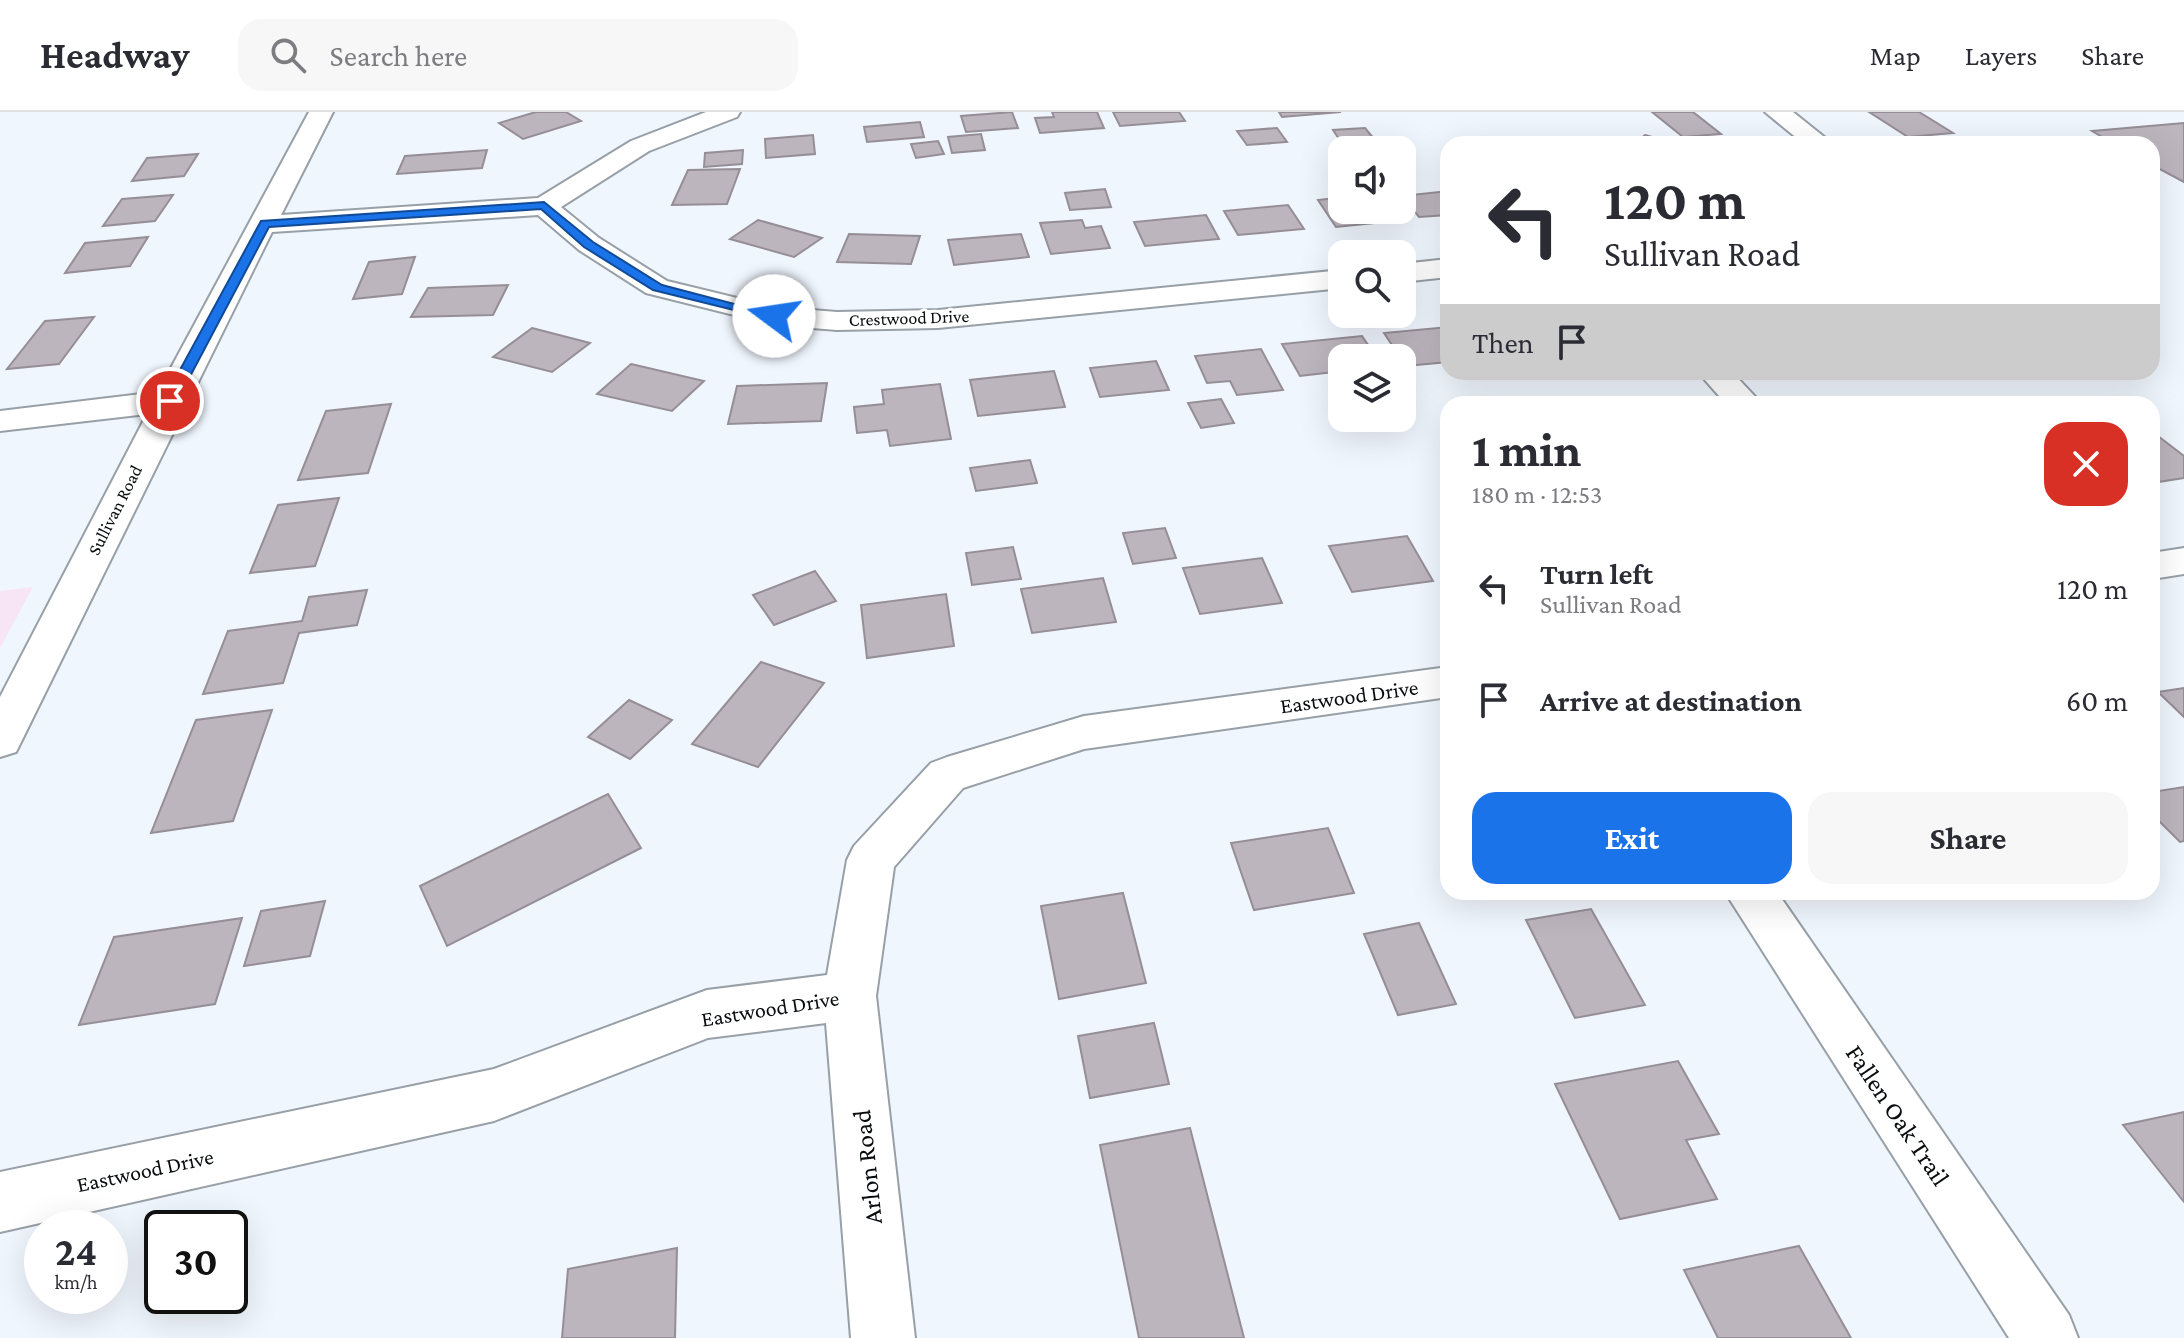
<!DOCTYPE html>
<html lang="en">
<head>
<meta charset="utf-8">
<style>
  :root { --surface:#fff; --page:#f7f7f7; --text:#2b2b33; --muted:#7c7c81; --line:#e1e1e2; --accent:#1a73e8 }
  body { margin:0; font-family:"Crimson Pro",serif; background:var(--page); color:var(--text); height:100vh; display:flex; flex-direction:column; font-size:30px; white-space:nowrap }
  * { box-sizing:border-box; margin:0 }
  p { font-size:26px; color:var(--muted) }
  .icon { flex:none; width:44px; height:44px; fill:none; stroke:currentColor; stroke-width:2; stroke-linecap:round; stroke-linejoin:round }
  .map { position:relative; flex:1; overflow:hidden }
  .drawer { position:absolute; left:1440px; top:284px; width:720px; height:504px; display:flex; flex-direction:column; background:var(--surface); border-radius:24px; box-shadow:0 8px 32px #0002 }
  .drawer>* { flex:none }
  .banner { position:absolute; left:1440px; top:24px; width:720px; height:244px; border-radius:24px; box-shadow:0 8px 32px #0002; background:#fff; color:var(--text); overflow:hidden }
  .fabs { position:absolute; left:1328px; top:24px; display:grid; gap:16px }
  .fabs a { display:grid; place-items:center; width:88px; height:88px; border-radius:16px; background:var(--surface); box-shadow:0 8px 32px #0002; font-size:40px }
  .speed { position:absolute; left:24px; top:1098px; display:flex; gap:16px; font-size:40px; font-weight:700; text-align:center }
  .speed>* { display:grid; place-content:center; width:104px; height:104px; border-radius:50%; background:var(--surface); box-shadow:0 8px 32px #0002; line-height:1 }
  .speed small { font-size:20px; font-weight:400 }
  .speed .limit { border:4px solid #111; border-radius:12px; background:#fff; color:#111 }
  .pin { position:absolute; display:grid; place-items:center; width:68px; height:68px; color:#fff; margin:-34px; border:4px solid #fff; border-radius:50%; box-shadow:0 2px 8px #0007 }
  .me { position:absolute; width:88px; margin:-44px; rotate:284deg; stroke-linejoin:round; filter:drop-shadow(0 0 6px #0008) }
  .turn { display:flex; align-items:center; gap:28px; height:168px; padding:0 32px; font-size:36px }
  .turn .icon { width:104px; height:104px; stroke-width:2.5 }
  .turn b { display:block; font-size:56px; line-height:68px }
  .then { display:flex; align-items:center; height:76px; padding:0 32px; background:#0003; gap:16px; font-size:30px }
  .round { display:grid; place-items:center; flex:none; width:84px; height:84px; border-radius:24px; background:var(--page) }
  .head { display:flex; align-items:center; justify-content:space-between; height:136px; padding:0 32px }
  h1 { font-size:48px; font-weight:700; line-height:60px }
  .cta { display:flex; gap:16px; margin-top:auto; padding:16px 32px }
  .cta a { flex:1; height:92px; border-radius:24px; background:var(--accent); color:#fff; font-size:32px; font-weight:700; line-height:92px; text-align:center }
  .cta a+a { background:var(--page); color:var(--text) }
  ul { padding:0; list-style:none }
  li { display:flex; align-items:center; gap:24px; height:112px; padding:0 32px }
  li div { flex:1 }
  li b { display:block; font-size:30px }
  li em { font-style:normal }
  header { display:flex; align-items:center; gap:48px; box-sizing:border-box; height:112px; padding:0 40px; background:var(--surface); border-bottom:2px solid var(--line) }
  header strong { font-size:38px }
  nav { display:flex; gap:44px; margin-inline-start:auto; font-size:28px }
  .search { width:560px; height:72px; background:var(--page); display:flex; align-items:center; gap:20px; box-sizing:border-box; padding:0 28px; border-radius:24px; color:var(--muted); font-size:30px }
  .map>svg:first-child { display:block }
</style>
</head>
<body>
<header>
<strong>Headway</strong>
<div class="search"><svg class="icon" aria-label="search" viewBox="0 0 24 24"><circle cx="10" cy="10" r="6"/><path d="M15 15l6 6"/></svg>Search here</div>
<nav><a>Map</a><a>Layers</a><a>Share</a></nav>
</header>
<div class="map">
<svg width="2184" height="1226" viewBox="0 0 2184 1226">
  <rect width="100%" height="100%" fill="#f0f6fe"/>
  <!-- industrial -->
  <polygon fill="#f7e5f6" points="33,475 0,536 0,479"/>
  <!-- building -->
  <g fill="#bdb5be" stroke="#968e96" stroke-width="2">
    <polygon points="536,0 566,0 581,9 523,27 499,11"/>
    <polygon points="1012,0 1018,16 966,20 961,4"/>
    <polygon points="1052,0 1097,0 1104,16 1040,21 1035,6 1054,5"/>
    <polygon points="1113,0 1179,0 1185,9 1120,14"/>
    <polygon points="1279,0 1341,0 1282,5"/>
    <polygon points="1652,0 1693,0 1721,22 1683,25"/>
    <polygon points="1869,0 1919,0 1953,21 1908,25"/>
    <polygon points="920,10 924,25 867,30 864,15"/>
    <polygon points="2184,11 2184,70 2152,53 2152,32 2114,32 2092,19"/>
    <polygon points="1277,16 1287,30 1247,33 1237,19"/>
    <polygon points="1365,16 1374,27 1341,30 1333,18"/>
    <polygon points="981,22 985,38 952,41 948,25"/>
    <polygon points="813,23 815,42 766,46 765,27"/>
    <polygon points="1645,23 1677,32 1635,31"/>
    <polygon points="938,29 944,42 916,46 911,32"/>
    <polygon points="487,38 482,56 397,62 405,44"/>
    <polygon points="743,38 742,52 704,55 705,41"/>
    <polygon points="198,42 184,64 132,69 147,46"/>
    <polygon points="740,57 727,92 672,93 688,58"/>
    <polygon points="1342,76 1342,98 1397,98 1405,108 1336,115 1318,88 1336,86 1330,77"/>
    <polygon points="1105,77 1111,95 1070,98 1065,81"/>
    <polygon points="1448,79 1448,103 1419,105 1402,84"/>
    <polygon points="173,83 155,109 103,114 122,87"/>
    <polygon points="1288,93 1304,117 1238,123 1224,99"/>
    <polygon points="1206,103 1219,127 1145,134 1134,110"/>
    <polygon points="758,108 822,126 794,145 730,127"/>
    <polygon points="1082,108 1085,116 1101,114 1110,136 1051,142 1040,111"/>
    <polygon points="849,122 920,124 911,152 837,150"/>
    <polygon points="1021,122 1029,145 954,153 948,128"/>
    <polygon points="148,125 130,154 65,161 85,131"/>
    <polygon points="415,145 402,182 353,187 369,150"/>
    <polygon points="508,173 493,203 411,205 428,176"/>
    <polygon points="94,205 59,252 7,257 45,209"/>
    <polygon points="1448,215 1448,250 1406,254 1384,221"/>
    <polygon points="532,216 590,231 552,260 493,245"/>
    <polygon points="1362,224 1377,246 1342,246 1342,259 1300,264 1282,232"/>
    <polygon points="1261,237 1283,278 1237,283 1230,269 1207,271 1195,244"/>
    <polygon points="1156,249 1169,278 1100,285 1090,256"/>
    <polygon points="631,252 704,269 672,299 597,282"/>
    <polygon points="1054,259 1065,295 978,304 970,268"/>
    <polygon points="1527,260 1593,260 1532,267"/>
    <polygon points="827,271 821,309 728,312 737,274"/>
    <polygon points="940,272 951,327 890,334 887,318 857,321 854,295 884,292 882,278"/>
    <polygon points="1221,287 1234,311 1201,316 1188,291"/>
    <polygon points="391,292 368,361 298,368 326,299"/>
    <polygon points="2158,324 2184,344 2184,366 2152,371 2152,325"/>
    <polygon points="1030,348 1037,371 976,379 970,356"/>
    <polygon points="339,386 315,454 250,461 278,393"/>
    <polygon points="1165,416 1176,446 1133,452 1123,421"/>
    <polygon points="1407,424 1433,469 1352,480 1329,434"/>
    <polygon points="1013,435 1021,467 972,473 966,441"/>
    <polygon points="1262,446 1282,491 1200,502 1183,456"/>
    <polygon points="815,459 836,489 774,513 753,483"/>
    <polygon points="1103,466 1116,510 1032,521 1021,477"/>
    <polygon points="367,478 357,513 299,521 283,571 203,582 228,519 302,509 309,485"/>
    <polygon points="946,482 954,534 867,546 861,493"/>
    <polygon points="761,550 824,571 758,655 692,632"/>
    <polygon points="2184,576 2184,605 2158,580"/>
    <polygon points="629,588 672,608 630,647 588,625"/>
    <polygon points="272,598 233,709 151,721 196,608"/>
    <polygon points="2184,675 2184,729 2180,730 2152,702 2152,680"/>
    <polygon points="608,682 641,736 447,834 420,774"/>
    <polygon points="1328,716 1354,781 1254,798 1231,731"/>
    <polygon points="1123,781 1146,871 1059,887 1041,794"/>
    <polygon points="325,789 310,844 244,854 261,799"/>
    <polygon points="1591,797 1645,893 1575,906 1526,808"/>
    <polygon points="242,806 215,892 79,913 114,825"/>
    <polygon points="1419,811 1456,892 1398,903 1364,822"/>
    <polygon points="1154,911 1169,972 1090,986 1078,924"/>
    <polygon points="1678,949 1719,1022 1686,1028 1717,1087 1620,1107 1555,972"/>
    <polygon points="2184,1000 2184,1090 2123,1013"/>
    <polygon points="1190,1016 1244,1226 1139,1226 1100,1033"/>
    <polygon points="1799,1134 1851,1226 1718,1226 1684,1158"/>
    <polygon points="677,1136 675,1226 562,1226 568,1157"/>
  </g>
  <g fill="none" stroke-linecap="round" stroke-linejoin="round">
    <!-- minor casing -->
    <g stroke="#979fa7" stroke-width="4">
      <g id="minor">
        <polygon points="309,0 333,0 281,103 538,86 631,29 706,0 740,0 737,5 649,39 561,95 599,126 667,169 774,195 837,200 938,198 1342,158 1342,176 938,216 837,218 774,213 646,181 579,138 538,103 272,120 22,628 16,640 0,645 0,585 147,302 0,319 0,299 158,280"/>
        <polygon points="1765,0 1793,0 1833,32 1804,32"/>
        <polygon points="1448,147 1448,165 1402,170 1402,152"/>
        <polygon points="1698,260 1732,260 1762,292 1726,292"/>
        <polygon points="2184,436 2184,462 2152,467 2152,441"/>
        <polygon points="1448,555 1448,585 1084,637 963,676 894,755 876,884 915,1226 851,1226 826,911 708,926 494,1009 0,1120 0,1060 494,957 707,878 827,863 847,748 854,734 931,651 947,645 1084,604"/>
        <polygon points="1725,780 1777,780 2069,1203 2078,1226 2009,1226"/>
      </g>
    </g>
    <!-- minor -->
    <use href="#minor" fill="#fff" fill-rule="evenodd"/>
  </g>
  <!-- route -->
  <polygon fill="#1a73e8" stroke="#114b97" stroke-width="2" points="544,90 593,130 662,173 780,204 774,208 653,178 584,135 541,97 269,115 177,289 170,293 163,289 261,109"/>
  <g text-anchor="middle" stroke-width="6" stroke-linejoin="round" paint-order="stroke">
    <!-- far-street labels -->
    <g font-size="18" fill="#090c0e" stroke="#fff">
      <text transform="translate(909 206) rotate(-2)" y="6">Crestwood Drive</text>
      <text transform="translate(115 398) rotate(-63)" y="6">Sullivan Road</text>
    </g>
    <!-- street labels -->
    <g font-size="22" fill="#090c0e" stroke="#fff">
      <text transform="translate(1349 584) rotate(-8)" y="8">Eastwood Drive</text>
      <text transform="translate(770 896) rotate(-9)" y="8">Eastwood Drive</text>
      <text transform="translate(145 1058) rotate(-12)" y="8">Eastwood Drive</text>
    </g>
    <!-- near-street labels -->
    <g font-size="26" fill="#090c0e" stroke="#fff">
      <text transform="translate(1898 1003) rotate(56)" y="9">Fallen Oak Trail</text>
      <text transform="translate(867 1055) rotate(-96)" y="9">Arlon Road</text>
    </g>
  </g>
</svg>
<div class="fabs">
<a><svg class="icon" aria-label="sound" viewBox="0 0 24 24"><path d="M4 9h4l5-4v14l-5-4H4zM17 9q2 3 0 6"/></svg></a>
<a><svg class="icon" aria-label="search" viewBox="0 0 24 24"><circle cx="10" cy="10" r="6"/><path d="M15 15l6 6"/></svg></a>
<a><svg class="icon" aria-label="layers" viewBox="0 0 24 24"><path d="M12 4l9 5-9 5-9-5zM3 14l9 5 9-5"/></svg></a>
</div>
<div class="speed"><div>24<small>km/h</small></div><div class="limit">30</div></div>
<div class="pin" style="left:170px;top:289px;background:#d93025"><svg class="icon" aria-label="arrive" viewBox="0 0 24 24"><path d="M6 21V4h12l-3 4 3 4H6"/></svg></div>
<svg class="me" style="left:774px;top:204px" viewBox="-20 -20 40 40"><circle r="19" fill="#fff"/><path d="M0-13L10 11 0 6-10 11z" fill="#1a73e8"/></svg>
<div class="banner">
<div class="turn"><svg class="icon" aria-label="left" viewBox="0 0 24 24"><path d="M17 20v-9H6M10 6l-5 5 5 5"/></svg><div><b>120 m</b>Sullivan Road</div></div>
<div class="then">Then<svg class="icon" aria-label="arrive" viewBox="0 0 24 24"><path d="M6 21V4h12l-3 4 3 4H6"/></svg></div>
</div>
<section class="drawer">
<div class="head"><div><h1>1 min</h1><p>180 m · 12:53</p></div><a class="round" style="background:#d93025;color:#fff"><svg class="icon" aria-label="close" viewBox="0 0 24 24"><path d="M6 6l12 12M18 6L6 18"/></svg></a></div>
<ul>
<li><svg class="icon" aria-label="left" viewBox="0 0 24 24"><path d="M17 20v-9H6M10 6l-5 5 5 5"/></svg><div><b>Turn left</b><p>Sullivan Road</p></div><em>120 m</em></li>
<li><svg class="icon" aria-label="arrive" viewBox="0 0 24 24"><path d="M6 21V4h12l-3 4 3 4H6"/></svg><div><b>Arrive at destination</b></div><em>60 m</em></li>
</ul>
<div class="cta"><a>Exit</a><a>Share</a></div>
</section>
</div>
</body>
</html>
